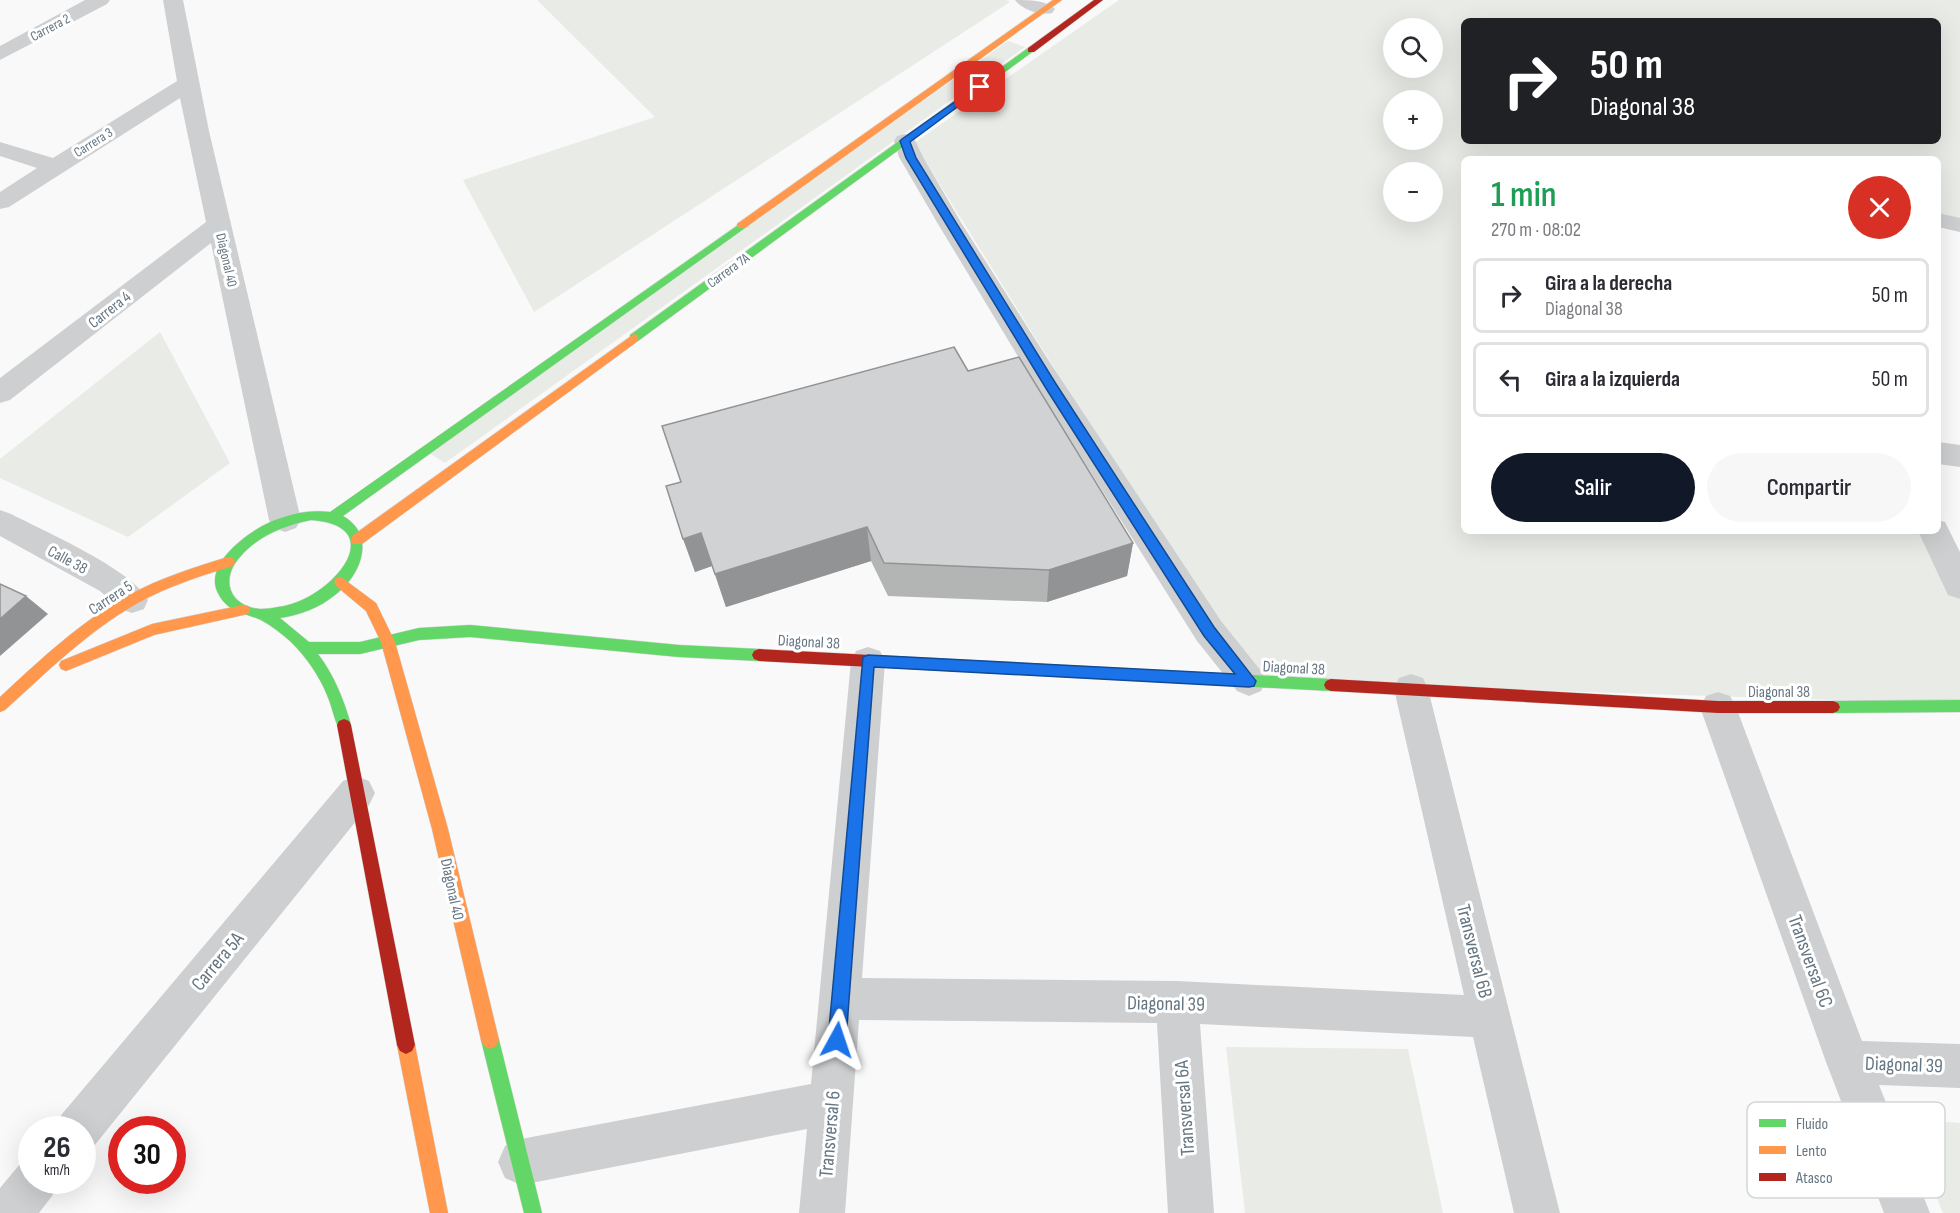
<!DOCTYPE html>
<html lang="es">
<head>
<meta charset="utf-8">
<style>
  :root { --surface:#fff; --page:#f7f7f7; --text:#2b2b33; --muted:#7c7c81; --line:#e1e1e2; --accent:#111827 }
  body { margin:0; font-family:"Sofia Sans Condensed",sans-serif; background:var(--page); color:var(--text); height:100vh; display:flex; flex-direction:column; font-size:22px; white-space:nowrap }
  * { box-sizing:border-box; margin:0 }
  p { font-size:20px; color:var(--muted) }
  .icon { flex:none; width:33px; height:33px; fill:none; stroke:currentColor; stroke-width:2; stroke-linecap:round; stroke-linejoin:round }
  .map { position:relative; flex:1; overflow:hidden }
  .sheet { position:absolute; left:1461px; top:156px; width:480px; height:378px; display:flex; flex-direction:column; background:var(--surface); border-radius:9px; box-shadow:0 6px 24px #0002 }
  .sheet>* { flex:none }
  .guide { position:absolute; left:1461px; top:18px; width:480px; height:126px; border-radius:9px; box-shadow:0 6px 24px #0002; background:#202124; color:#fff; overflow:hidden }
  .controls { position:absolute; left:1383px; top:18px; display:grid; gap:12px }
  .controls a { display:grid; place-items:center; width:60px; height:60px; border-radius:50%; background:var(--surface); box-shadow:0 6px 24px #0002; font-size:30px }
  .speed { position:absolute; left:18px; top:1116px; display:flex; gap:12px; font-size:30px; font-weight:700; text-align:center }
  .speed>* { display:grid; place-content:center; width:78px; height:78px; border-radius:50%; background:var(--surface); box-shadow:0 6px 24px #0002; line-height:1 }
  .speed small { font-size:15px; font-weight:400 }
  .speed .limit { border:9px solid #d22; background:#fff; color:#111 }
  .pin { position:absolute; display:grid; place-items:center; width:51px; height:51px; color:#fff; margin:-26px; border-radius:12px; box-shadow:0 3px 9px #0006 }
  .me { position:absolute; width:66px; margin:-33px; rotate:5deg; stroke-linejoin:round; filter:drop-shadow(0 0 4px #0008) }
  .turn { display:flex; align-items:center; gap:21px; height:126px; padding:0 30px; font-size:27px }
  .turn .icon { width:78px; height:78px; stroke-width:2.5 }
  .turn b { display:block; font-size:42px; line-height:51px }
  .round { display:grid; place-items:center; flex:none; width:63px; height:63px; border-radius:32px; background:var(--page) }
  .head { display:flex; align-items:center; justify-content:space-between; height:102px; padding:0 30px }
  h1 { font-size:36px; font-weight:600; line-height:45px; color:#1e9e55 }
  .action { display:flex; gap:12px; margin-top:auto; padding:12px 30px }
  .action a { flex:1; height:69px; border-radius:36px; background:var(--accent); color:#fff; font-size:24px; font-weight:600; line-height:69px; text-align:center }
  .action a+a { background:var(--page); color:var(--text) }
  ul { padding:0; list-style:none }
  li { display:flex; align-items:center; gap:18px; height:75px; margin:0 12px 9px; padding:0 18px; border:3px solid var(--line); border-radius:9px }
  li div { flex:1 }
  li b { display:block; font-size:22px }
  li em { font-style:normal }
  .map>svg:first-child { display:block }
</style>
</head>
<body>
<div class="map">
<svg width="1960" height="1213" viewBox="0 0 1960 1213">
  <rect width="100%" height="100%" fill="#f9f9f9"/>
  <!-- green -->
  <g fill="#e8ebe6" fill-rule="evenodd">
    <polygon points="537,0 1006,0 1010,2 534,312 463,180 655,117"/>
    <path d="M 1119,0 L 1960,0 L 1960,225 L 1938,220 L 1938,159 L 1464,159 L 1464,531 L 1932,531 L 1960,590 L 1960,704 L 1249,681 L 914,143 ZM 1464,21 L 1938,21 L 1938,141 L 1464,141 ZM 1394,28 L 1432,28 L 1432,68 L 1394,68 ZM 1394,100 L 1432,100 L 1432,140 L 1394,140 ZM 1394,172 L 1432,172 L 1432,212 L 1394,212 Z"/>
    <polygon points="1008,41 1025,47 445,463 426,451"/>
    <polygon points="160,332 230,463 128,537 0,478 0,459"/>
    <polygon points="1226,1047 1408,1049 1443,1213 1245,1213"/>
    <polygon points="1905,1119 1960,1123 1960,1213 1943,1213"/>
  </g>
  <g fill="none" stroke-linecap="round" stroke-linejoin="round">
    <!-- fast casing -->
    <g stroke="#d5d6d7" stroke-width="1">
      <g id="fast">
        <polygon points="1028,48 1035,50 638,341 630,341 630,335"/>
        <path d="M 741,223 L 746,226 L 745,228 L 343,516 C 377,535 361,576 335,595 C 319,608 300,615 280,618 L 309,642 L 360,642 L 419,628 L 470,625 L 679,645 L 759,649 L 764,651 L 766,655 L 764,659 L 759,661 L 679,657 L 470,637 L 419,640 L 360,654 L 318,654 C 334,675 344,700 351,725 L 349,729 L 344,731 L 339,729 C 334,719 332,706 327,695 C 319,675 306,657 291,642 C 282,634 272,626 261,620 C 243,612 227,613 217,591 C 204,561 256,525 281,518 C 298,512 313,510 330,512 ZM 311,520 C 394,526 330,601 278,607 C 273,608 266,609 260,609 C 229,606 220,579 240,557 C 259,535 284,526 311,520 Z"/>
        <polygon points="1081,666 1331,679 1336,681 1338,685 1336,689 1331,691 1081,678 1076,676 1074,672 1076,668"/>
        <polygon points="1960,700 1960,712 1833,713 1828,711 1826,707 1828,703 1833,701"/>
        <polygon points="490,1031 496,1034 499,1040 542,1213 524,1213 481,1040 484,1034"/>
      </g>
    </g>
    <!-- slow casing -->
    <g stroke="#d5d6d7" stroke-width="1">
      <g id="slow">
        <polygon points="1053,0 1062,0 745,228 737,228 737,224"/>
        <polygon points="634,334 638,335 638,341 362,544 352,544 351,540 352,536"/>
        <path d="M 228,557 L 233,558 L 235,562 L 233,566 C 201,576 168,586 138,603 C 88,631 47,672 5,710 L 0,712 L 0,697 C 40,660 81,621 129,595 C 160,578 195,567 228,557 Z"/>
        <polygon points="341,577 376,603 395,642 448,829 499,1040 496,1046 490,1049 484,1046 481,1040 432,829 381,642 366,611 336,586 334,582 336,578"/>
        <polygon points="243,605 248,606 250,610 248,614 154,635 66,671 61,669 59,665 61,661 152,624"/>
        <polygon points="406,1036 412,1039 415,1045 448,1213 430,1213 397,1045 400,1039"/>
      </g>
    </g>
    <!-- jam casing -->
    <g stroke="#d5d6d7" stroke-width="1">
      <g id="jam">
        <polygon points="1094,0 1103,0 1034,52 1028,52 1028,48"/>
        <polygon points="759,649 1081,666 1086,668 1088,672 1086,676 1081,678 759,661 754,659 752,655 754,651"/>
        <polygon points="1331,679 1718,701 1833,701 1838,703 1840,707 1838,711 1833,713 1718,713 1331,691 1326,689 1324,685 1326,681"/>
        <polygon points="344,719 349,721 351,725 415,1045 412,1051 406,1054 400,1051 397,1045 337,725 339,721"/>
      </g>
    </g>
    <!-- street -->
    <g fill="#cecfd0" fill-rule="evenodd">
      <polygon points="85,0 110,0 107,4 0,60 0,46"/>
      <polygon points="163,0 183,0 209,131 301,520 296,528 285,532 274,528 269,520 211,243 10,400 0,403 0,378 206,222 180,98 9,207 0,209 0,192 37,168 0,156 0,142 53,158 177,81"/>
      <path d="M 1015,0 C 1029,0 1046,0 1055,9 L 1052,13 C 1041,16 1022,10 1015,0 Z"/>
      <polygon points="905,134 913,136 923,157 962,224 1049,361 1221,621 1261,671 1266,681 1261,691 1249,696 1237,691 1197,641 1025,368 938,224 899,157 894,141 897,136"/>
      <polygon points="1938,213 1960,218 1960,232 1938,227"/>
      <polygon points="1938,442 1960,445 1960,467 1938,464"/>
      <path d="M 0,510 L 11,514 C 44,531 133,570 148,600 L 144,609 L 132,613 L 120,609 L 100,591 L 0,536 Z"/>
      <polygon points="1938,520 1945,522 1960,552 1960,599 1948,595 1918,531 1938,531"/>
      <polygon points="868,647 880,651 885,661 862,978 1177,981 1464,995 1394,689 1399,678 1411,674 1423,678 1428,689 1560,1213 1514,1213 1473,1037 1200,1024 1214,1213 1168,1213 1157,1023 859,1020 845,1213 799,1213 807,1129 521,1185 505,1178 498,1162 505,1146 521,1139 811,1084 851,661 856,651"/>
      <polygon points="1718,692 1730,696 1736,707 1862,1041 1960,1044 1960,1088 1879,1085 1930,1213 1884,1213 1826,1062 1700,707 1706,696"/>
      <polygon points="356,776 369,781 375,793 369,805 94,1146 82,1150 82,1130 56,1130 62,1114 343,781"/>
      <polygon points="32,1159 32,1180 59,1180 52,1196 39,1213 0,1213 0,1188 20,1164"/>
    </g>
    <!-- fast -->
    <use href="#fast" fill="#63d668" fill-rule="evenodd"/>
    <!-- slow -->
    <use href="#slow" fill="#ff974d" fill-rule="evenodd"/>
    <!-- jam -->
    <use href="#jam" fill="#b3261e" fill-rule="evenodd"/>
  </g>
  <!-- wall -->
  <polygon fill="#b3b5b5" points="968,371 1133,543 1127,576 1047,602 888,596 871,561 726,607 712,566 695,572 680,482"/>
  <!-- shaded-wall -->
  <g fill="#929394">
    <polygon points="867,527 871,561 726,607 715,574"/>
    <polygon points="701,533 712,566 695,572 683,539"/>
    <polygon points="1133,543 1127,576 1047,602 1049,570"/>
    <polygon points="26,596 48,614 0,656 0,619"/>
  </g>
  <!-- building -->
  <g fill="#d0d2d3" stroke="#929394" stroke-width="1.5">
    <polygon points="954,347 968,371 1019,357 1133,543 1049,570 884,563 867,527 715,574 701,533 683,539 666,486 681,482 662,426"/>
    <polygon points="0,584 26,596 0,619"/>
  </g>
  <!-- route -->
  <polygon fill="#1a73e8" stroke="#114b97" stroke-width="1.5" points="980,84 984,87 983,88 910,142 916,158 1056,384 1214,627 1256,681 1254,686 1249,687 874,667 846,1040 843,1046 837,1049 831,1046 828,1040 863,657 868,655 1235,674 1204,636 1047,390 906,158 900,141 902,139"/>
  <g text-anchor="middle" stroke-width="6" stroke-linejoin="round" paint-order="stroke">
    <!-- far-street labels -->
    <g font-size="14" fill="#657683" stroke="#fff">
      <text transform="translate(50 27) rotate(-28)" y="5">Carrera 2</text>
      <text transform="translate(93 142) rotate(-32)" y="5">Carrera 3</text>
      <text transform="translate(227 260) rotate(77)" y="5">Diagonal 40</text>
      <text transform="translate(728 270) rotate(-36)" y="5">Carrera 7A</text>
    </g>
    <!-- street labels -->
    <g font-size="16" fill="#657683" stroke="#fff">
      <text transform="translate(109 309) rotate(-38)" y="6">Carrera 4</text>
      <text transform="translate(68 559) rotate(28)" y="6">Calle 38</text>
      <text transform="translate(110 597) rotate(-33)" y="6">Carrera 5</text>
      <text transform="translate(809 641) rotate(3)" y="6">Diagonal 38</text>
      <text transform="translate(1294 667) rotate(3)" y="6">Diagonal 38</text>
      <text x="1779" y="697">Diagonal 38</text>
      <text transform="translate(453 889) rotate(78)" y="6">Diagonal 40</text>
    </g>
    <!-- near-street labels -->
    <g font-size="20" fill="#657683" stroke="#fff">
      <text transform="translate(1475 951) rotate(76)" y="7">Transversal 6B</text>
      <text transform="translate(217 961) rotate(-50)" y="7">Carrera 5A</text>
      <text transform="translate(1811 961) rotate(70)" y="7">Transversal 6C</text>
      <text transform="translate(1166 1003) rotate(1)" y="7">Diagonal 39</text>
      <text transform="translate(1904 1064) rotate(2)" y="7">Diagonal 39</text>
      <text transform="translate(1184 1108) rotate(-94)" y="7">Transversal 6A</text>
      <text transform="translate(829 1134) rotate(-85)" y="7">Transversal 6</text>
    </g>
  </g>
  <!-- legend -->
  <rect x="1747" y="1102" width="198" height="96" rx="9" fill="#fff" stroke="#d1d6da" stroke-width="1.5"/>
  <rect x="1759" y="1119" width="27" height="8" fill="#63d668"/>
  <rect x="1759" y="1146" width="27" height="8" fill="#ff974d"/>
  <rect x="1759" y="1173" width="27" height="8" fill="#b3261e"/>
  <g font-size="16" fill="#657683">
    <text x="1796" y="1129">Fluido</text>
    <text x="1796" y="1156">Lento</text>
    <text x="1796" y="1183">Atasco</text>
  </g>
</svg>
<div class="controls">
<a><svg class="icon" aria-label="search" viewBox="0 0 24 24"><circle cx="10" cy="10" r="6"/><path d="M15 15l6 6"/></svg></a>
<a>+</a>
<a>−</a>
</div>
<div class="speed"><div>26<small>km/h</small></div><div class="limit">30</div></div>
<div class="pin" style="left:980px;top:87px;background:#d93025"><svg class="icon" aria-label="arrive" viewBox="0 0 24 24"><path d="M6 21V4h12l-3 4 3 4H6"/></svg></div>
<svg class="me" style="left:837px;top:1040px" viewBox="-20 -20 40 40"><path d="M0-17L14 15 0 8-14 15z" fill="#1a73e8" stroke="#fff" stroke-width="4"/></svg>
<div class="guide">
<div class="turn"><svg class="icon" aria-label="right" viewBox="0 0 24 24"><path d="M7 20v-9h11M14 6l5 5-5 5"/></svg><div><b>50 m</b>Diagonal 38</div></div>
</div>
<section class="sheet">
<div class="head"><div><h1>1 min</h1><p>270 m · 08:02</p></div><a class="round" style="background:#d93025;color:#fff"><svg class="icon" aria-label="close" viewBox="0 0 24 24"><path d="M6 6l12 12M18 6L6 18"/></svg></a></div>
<ul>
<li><svg class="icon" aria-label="right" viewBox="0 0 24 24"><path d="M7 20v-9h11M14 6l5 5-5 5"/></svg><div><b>Gira a la derecha</b><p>Diagonal 38</p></div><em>50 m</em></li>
<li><svg class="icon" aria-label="left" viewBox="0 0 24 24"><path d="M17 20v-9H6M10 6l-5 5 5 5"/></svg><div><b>Gira a la izquierda</b></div><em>50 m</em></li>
</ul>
<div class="action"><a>Salir</a><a>Compartir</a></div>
</section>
</div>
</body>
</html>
